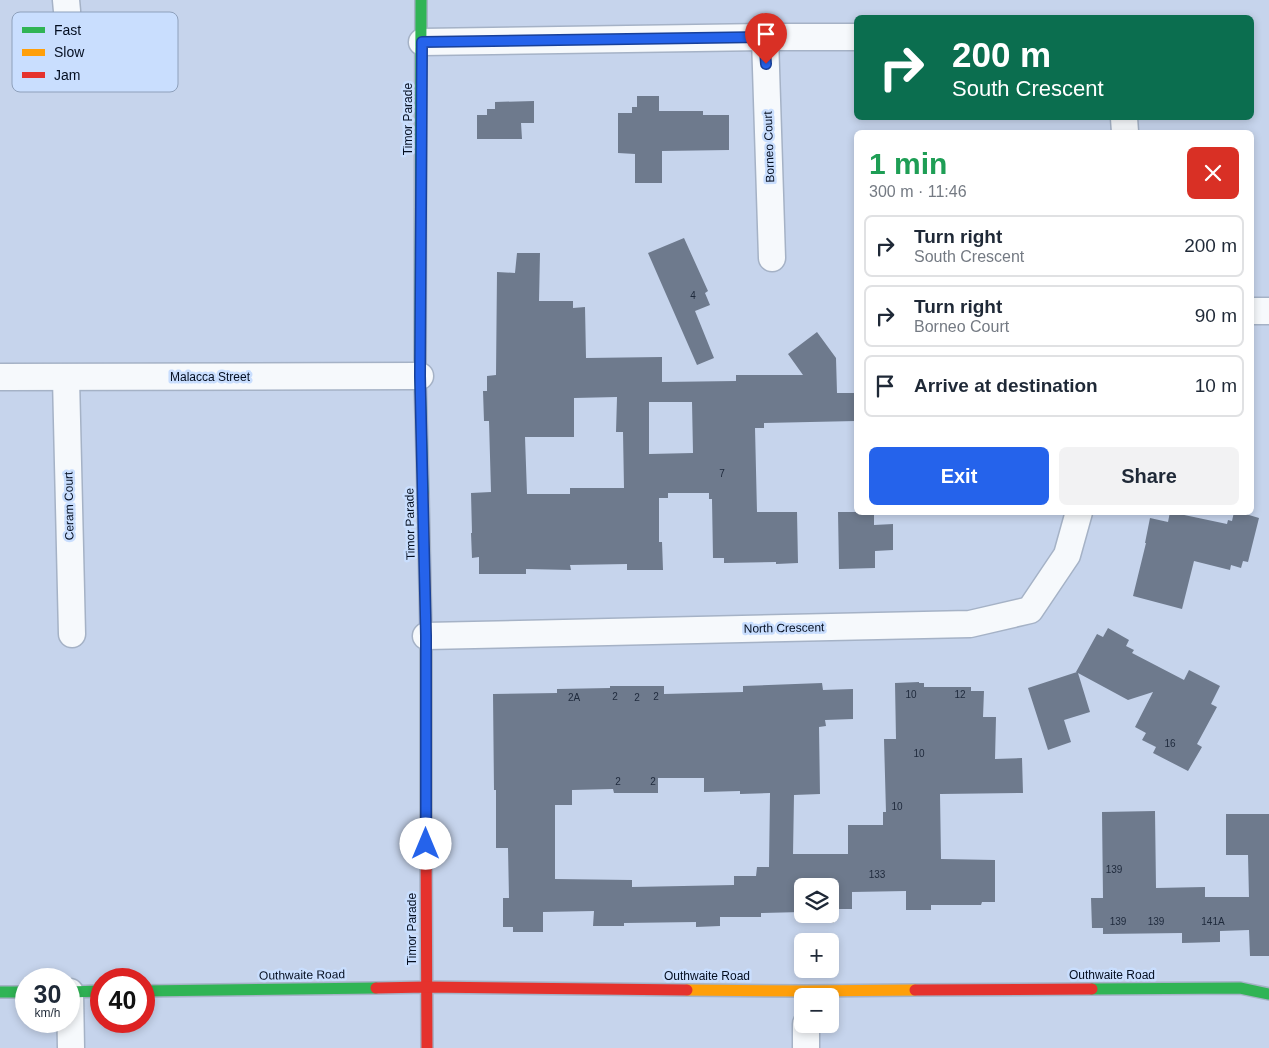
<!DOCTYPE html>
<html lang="en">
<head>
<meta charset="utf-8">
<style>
  :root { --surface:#fff; --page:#f2f2f3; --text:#1f2937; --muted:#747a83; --line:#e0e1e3; --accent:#2563eb }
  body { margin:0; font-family:Helvetica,sans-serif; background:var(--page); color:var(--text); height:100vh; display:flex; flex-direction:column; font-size:19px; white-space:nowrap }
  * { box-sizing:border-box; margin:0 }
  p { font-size:16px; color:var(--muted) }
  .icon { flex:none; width:28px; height:28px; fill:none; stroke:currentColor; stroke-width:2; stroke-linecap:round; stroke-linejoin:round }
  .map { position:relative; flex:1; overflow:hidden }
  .details { position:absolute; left:854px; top:130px; width:400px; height:385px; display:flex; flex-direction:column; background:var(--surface); border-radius:8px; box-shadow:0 2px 8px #0003 }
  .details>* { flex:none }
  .banner { position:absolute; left:854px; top:15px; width:400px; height:105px; border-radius:8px; box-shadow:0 2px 8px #0003; background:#0b6e4f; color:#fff; overflow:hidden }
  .buttons { position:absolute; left:794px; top:878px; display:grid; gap:10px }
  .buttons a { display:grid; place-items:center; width:45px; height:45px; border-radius:8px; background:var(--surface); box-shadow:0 2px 8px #0003; font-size:25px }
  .speed { position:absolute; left:15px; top:968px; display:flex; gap:10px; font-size:25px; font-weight:700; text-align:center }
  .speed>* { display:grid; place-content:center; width:65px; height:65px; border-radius:50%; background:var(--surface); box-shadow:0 2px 8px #0003; line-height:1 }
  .speed small { font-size:12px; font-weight:400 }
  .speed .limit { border:8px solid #d22; background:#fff; color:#111 }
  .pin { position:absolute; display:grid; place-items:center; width:42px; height:42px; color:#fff; margin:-51px -21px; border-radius:50% 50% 50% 0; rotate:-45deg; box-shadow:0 0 5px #0007 }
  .pin .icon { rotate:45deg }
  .me { position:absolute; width:55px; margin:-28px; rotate:0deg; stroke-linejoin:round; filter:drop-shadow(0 0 4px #0008) }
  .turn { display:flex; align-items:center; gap:18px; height:105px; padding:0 15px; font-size:22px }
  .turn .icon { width:65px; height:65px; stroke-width:2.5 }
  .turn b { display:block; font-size:35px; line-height:42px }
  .round { display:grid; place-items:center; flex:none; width:52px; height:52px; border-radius:8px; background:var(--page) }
  .overview { display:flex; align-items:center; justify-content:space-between; height:85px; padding:0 15px }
  h1 { font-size:30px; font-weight:700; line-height:38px; color:#1e9e55 }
  .button { display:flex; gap:10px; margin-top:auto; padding:10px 15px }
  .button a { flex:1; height:58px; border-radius:8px; background:var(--accent); color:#fff; font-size:20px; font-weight:700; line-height:58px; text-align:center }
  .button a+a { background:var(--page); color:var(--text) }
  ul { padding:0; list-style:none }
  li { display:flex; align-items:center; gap:15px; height:62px; margin:0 10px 8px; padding:0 5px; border:2px solid var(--line); border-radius:8px }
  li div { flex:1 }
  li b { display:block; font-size:19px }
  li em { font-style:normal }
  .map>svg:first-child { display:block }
</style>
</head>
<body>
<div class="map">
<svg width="1269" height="1048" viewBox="0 0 1269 1048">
  <rect width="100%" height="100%" fill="#c6d4ec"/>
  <!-- building -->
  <g fill="#6e7a8d" fill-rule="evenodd">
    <polygon points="637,96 659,96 659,111 703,111 703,115 729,115 729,150 662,151 662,183 635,183 635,154 618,153 618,113 632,113 632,107 637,107"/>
    <polygon points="534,101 534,123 521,123 522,139 477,139 477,115 487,115 487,109 495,109 495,102"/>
    <polygon points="684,238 708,291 705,293 710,305 695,311 714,358 697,365 648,253"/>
    <path d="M 517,253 L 540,253 L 539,301 L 573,301 L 573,308 L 585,307 L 586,358 L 662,357 L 662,382 L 736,381 L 736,375 L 803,375 L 788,354 L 817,332 L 836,358 L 837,393 L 856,393 L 856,421 L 764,423 L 764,428 L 755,428 L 757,512 L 797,512 L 798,563 L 776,564 L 776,562 L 724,563 L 724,558 L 713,558 L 712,499 L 709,499 L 709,493 L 668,493 L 668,498 L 659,498 L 659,542 L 662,542 L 663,570 L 627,570 L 627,564 L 570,565 L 571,570 L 526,569 L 526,574 L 479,574 L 479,557 L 472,558 L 471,533 L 472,533 L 471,493 L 491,492 L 489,421 L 484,421 L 483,391 L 487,391 L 487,376 L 496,375 L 497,272 L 515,273 ZM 617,397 L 616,432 L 623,432 L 624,488 L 570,488 L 570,494 L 527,494 L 525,437 L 574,437 L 574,398 ZM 649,402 L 692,402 L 693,453 L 649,454 Z"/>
    <polygon points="838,512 874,512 874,525 893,524 893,550 875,551 875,568 839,569"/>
    <polygon points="1170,512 1227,524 1228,520 1232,521 1234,512 1239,512 1259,518 1248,562 1243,561 1241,568 1231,565 1230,570 1194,561 1182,609 1133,596 1146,543 1145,543 1150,518 1168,522"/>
    <polygon points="1108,628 1129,640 1126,646 1134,650 1132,653 1184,680 1189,670 1220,686 1211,704 1217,707 1197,744 1202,747 1188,771 1153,753 1156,747 1142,740 1146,733 1135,727 1153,692 1128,700 1078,673 1090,712 1064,720 1071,742 1048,750 1028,688 1077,672 1076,672 1097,634 1103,637"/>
    <path d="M 919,682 L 919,683 L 924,683 L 924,687 L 971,687 L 971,691 L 984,691 L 983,717 L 996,717 L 995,759 L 1022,758 L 1023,793 L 940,794 L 941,859 L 995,860 L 995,902 L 982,902 L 981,905 L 931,905 L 931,910 L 906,910 L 906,891 L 852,892 L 852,909 L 833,909 L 834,923 L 812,922 L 812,914 L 830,914 L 830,886 L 802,886 L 802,912 L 761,913 L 761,917 L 720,917 L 720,926 L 696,927 L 696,922 L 624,923 L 624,926 L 593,926 L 594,911 L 543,912 L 543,932 L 513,932 L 513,927 L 503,927 L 503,898 L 509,898 L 508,848 L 496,848 L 496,790 L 494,790 L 493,694 L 557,693 L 557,689 L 610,688 L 610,686 L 664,686 L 664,694 L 743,692 L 743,686 L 822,683 L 823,690 L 853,689 L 853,719 L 825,720 L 826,726 L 819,727 L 820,794 L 794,795 L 793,854 L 848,854 L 848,825 L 883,825 L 883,812 L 886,812 L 884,739 L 896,739 L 895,683 ZM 658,778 L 704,778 L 704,792 L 740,791 L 740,794 L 770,793 L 769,867 L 757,867 L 756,876 L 734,876 L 734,885 L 632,887 L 632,880 L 555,879 L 555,805 L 572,805 L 572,790 L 613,789 L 614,793 L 658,793 Z"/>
    <polygon points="1155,811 1156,888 1205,887 1205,897 1249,897 1248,855 1226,855 1226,814 1269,814 1269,956 1250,956 1249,930 1220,931 1220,942 1182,943 1182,933 1103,934 1103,928 1092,928 1091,898 1103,898 1102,812"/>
  </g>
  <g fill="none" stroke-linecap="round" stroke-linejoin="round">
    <!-- street casing -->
    <g stroke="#a5b2c6" stroke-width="29">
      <g id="street">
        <polyline points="66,0 67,11"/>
        <polyline points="765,37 772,258"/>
        <polyline points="422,42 765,37 856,37"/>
        <polyline points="1124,118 1125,132"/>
        <polyline points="1251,311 1269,311"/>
        <polyline points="0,377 420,376"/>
        <polyline points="66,378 72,634"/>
        <polyline points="426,636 970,624 1030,610 1067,555 1079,512"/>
        <polyline points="70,992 71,1048"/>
        <polyline points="806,1024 806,1048"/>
      </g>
    </g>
    <!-- fast casing -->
    <g stroke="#a5b2c6" stroke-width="14">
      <g id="fast">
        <polyline points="421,0 420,376 423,494"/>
        <polyline points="1092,989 1240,988 1269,994"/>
        <polyline points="144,991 376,988"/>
        <polyline points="0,992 26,992"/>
        <polyline points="69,992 101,991"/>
      </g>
    </g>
    <!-- slow casing -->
    <g stroke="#a5b2c6" stroke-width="14">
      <g id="slow">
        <polyline points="423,494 426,636 426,836"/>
        <polyline points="687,990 806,991 915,990"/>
      </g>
    </g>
    <!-- jam casing -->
    <g stroke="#a5b2c6" stroke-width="14">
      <g id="jam">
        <polyline points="426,836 427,1048"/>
        <polyline points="376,988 426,987 687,990"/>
        <polyline points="915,990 1092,989"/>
      </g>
    </g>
    <!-- street -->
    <use href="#street" stroke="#f6f9fc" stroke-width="26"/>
    <!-- fast -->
    <use href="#fast" stroke="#30b455" stroke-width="11"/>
    <!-- slow -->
    <use href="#slow" stroke="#ff9f0a" stroke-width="11"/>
    <!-- jam -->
    <use href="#jam" stroke="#e5322d" stroke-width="11"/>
  </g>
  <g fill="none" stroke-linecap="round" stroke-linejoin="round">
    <!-- route casing -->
    <g stroke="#184099" stroke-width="12">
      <polyline id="route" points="426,844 426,636 420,376 422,42 764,37 766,64"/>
    </g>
    <!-- route -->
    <use href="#route" stroke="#2563eb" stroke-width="9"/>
  </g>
  <g text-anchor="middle" stroke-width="5" stroke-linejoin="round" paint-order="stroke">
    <!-- number labels -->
    <g font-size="10" fill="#1e293b">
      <text x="693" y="299">4</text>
      <text x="722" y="477">7</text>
      <text x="911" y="698">10</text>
      <text x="960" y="698">12</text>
      <text x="615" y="700">2</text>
      <text x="656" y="700">2</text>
      <text x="574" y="701">2A</text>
      <text x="637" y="701">2</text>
      <text x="1170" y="747">16</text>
      <text x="919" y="757">10</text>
      <text x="618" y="785">2</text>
      <text x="653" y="785">2</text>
      <text x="897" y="810">10</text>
      <text x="1114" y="873">139</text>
      <text x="877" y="878">133</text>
      <text x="1118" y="925">139</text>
      <text x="1156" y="925">139</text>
      <text x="1213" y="925">141A</text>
    </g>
    <!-- street labels -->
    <g font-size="12" fill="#040e20" stroke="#c9defe">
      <text transform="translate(408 119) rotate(-90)" y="4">Timor Parade</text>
      <text transform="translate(769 147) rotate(-92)" y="4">Borneo Court</text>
      <text x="210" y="381">Malacca Street</text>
      <text transform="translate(69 506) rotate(-91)" y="4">Ceram Court</text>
      <text transform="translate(410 524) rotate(-91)" y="4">Timor Parade</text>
      <text transform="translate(784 628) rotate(-1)" y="4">North Crescent</text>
      <text transform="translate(412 929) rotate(-90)" y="4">Timor Parade</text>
      <text transform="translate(302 975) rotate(-1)" y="4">Outhwaite Road</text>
      <text x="1112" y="979">Outhwaite Road</text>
      <text x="707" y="980">Outhwaite Road</text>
    </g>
  </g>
  <!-- legend -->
  <rect x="12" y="12" width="166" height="80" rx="8" fill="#c9defe" stroke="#8ea0bb" stroke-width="1"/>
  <rect x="22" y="27" width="23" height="6" fill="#30b455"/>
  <rect x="22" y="49" width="23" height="7" fill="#ff9f0a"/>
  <rect x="22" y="72" width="23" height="6" fill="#e5322d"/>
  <g font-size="14" fill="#040e20">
    <text x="54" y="35">Fast</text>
    <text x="54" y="57">Slow</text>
    <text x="54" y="80">Jam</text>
  </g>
</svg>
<div class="buttons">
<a><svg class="icon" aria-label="layers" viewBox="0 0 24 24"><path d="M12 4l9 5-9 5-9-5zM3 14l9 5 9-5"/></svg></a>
<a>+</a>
<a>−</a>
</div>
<div class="speed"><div>30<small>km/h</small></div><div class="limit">40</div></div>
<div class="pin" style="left:766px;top:64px;background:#d93025"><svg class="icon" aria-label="arrive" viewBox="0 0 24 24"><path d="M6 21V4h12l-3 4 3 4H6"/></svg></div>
<svg class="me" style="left:426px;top:844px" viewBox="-20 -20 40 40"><circle r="19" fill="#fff"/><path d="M0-13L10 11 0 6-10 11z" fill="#2563eb"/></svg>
<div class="banner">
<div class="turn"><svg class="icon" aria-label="right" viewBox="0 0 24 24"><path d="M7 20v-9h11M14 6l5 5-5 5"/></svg><div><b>200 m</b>South Crescent</div></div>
</div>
<section class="details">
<div class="overview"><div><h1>1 min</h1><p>300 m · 11:46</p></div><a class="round" style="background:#d93025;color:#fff"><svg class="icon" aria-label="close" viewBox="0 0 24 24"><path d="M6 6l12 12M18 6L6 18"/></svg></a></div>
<ul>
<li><svg class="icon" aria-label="right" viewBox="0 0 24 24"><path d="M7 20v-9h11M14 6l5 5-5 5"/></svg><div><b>Turn right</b><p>South Crescent</p></div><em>200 m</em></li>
<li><svg class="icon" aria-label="right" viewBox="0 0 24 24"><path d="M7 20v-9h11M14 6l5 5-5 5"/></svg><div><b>Turn right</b><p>Borneo Court</p></div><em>90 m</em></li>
<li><svg class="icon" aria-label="arrive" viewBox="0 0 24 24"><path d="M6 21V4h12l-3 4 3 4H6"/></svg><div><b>Arrive at destination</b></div><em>10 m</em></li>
</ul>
<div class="button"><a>Exit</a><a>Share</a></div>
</section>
</div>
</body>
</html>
